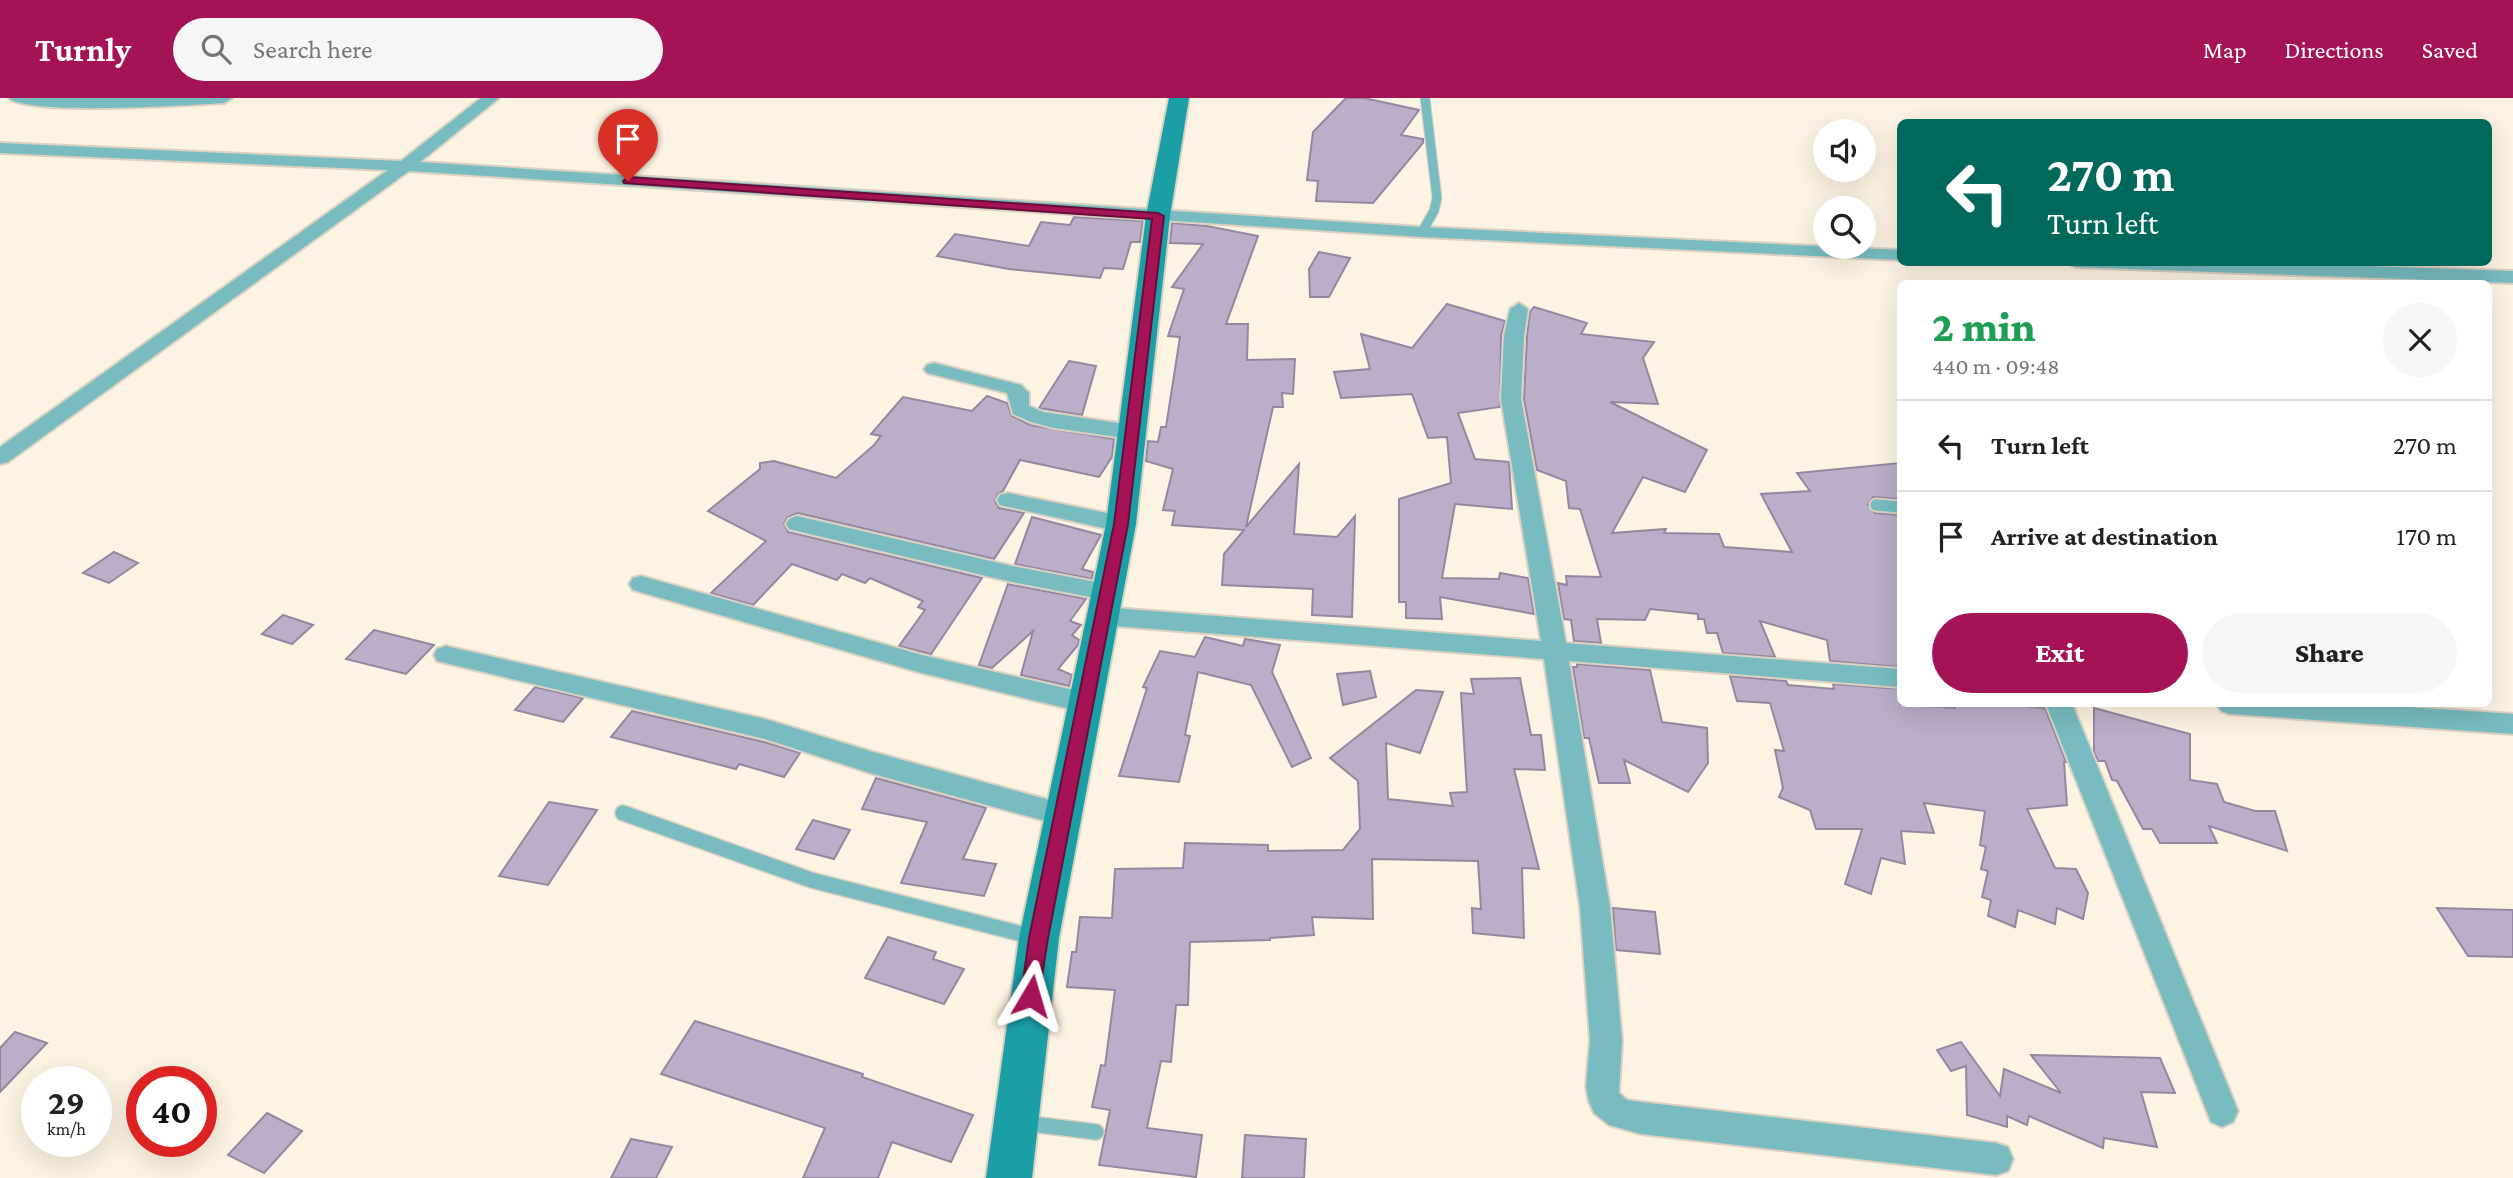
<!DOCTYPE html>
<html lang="en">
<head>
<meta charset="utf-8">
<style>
  :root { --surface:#fff; --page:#f6f6f6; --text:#202124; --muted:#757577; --line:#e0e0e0; --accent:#a31356 }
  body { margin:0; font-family:"Crimson Pro",serif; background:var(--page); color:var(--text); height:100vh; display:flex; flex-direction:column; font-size:26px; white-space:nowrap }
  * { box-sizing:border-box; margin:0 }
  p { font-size:23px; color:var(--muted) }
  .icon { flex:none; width:38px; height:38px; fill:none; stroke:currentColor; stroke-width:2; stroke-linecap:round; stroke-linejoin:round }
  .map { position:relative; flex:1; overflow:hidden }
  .sheet { position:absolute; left:1897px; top:182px; width:595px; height:427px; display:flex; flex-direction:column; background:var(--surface); border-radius:10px; box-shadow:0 7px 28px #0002 }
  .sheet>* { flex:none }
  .banner { position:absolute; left:1897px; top:21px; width:595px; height:147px; border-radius:10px; box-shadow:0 7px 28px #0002; background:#00695c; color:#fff; overflow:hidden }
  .fabs { position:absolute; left:1813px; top:21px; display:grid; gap:14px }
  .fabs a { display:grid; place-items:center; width:63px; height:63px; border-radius:50%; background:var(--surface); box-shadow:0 7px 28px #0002; font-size:35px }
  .speed { position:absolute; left:21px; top:968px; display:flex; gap:14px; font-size:35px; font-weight:700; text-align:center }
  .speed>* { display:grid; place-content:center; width:91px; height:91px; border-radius:50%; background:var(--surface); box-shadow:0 7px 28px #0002; line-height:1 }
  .speed small { font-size:18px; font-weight:400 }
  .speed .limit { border:10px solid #d22; background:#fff; color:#111 }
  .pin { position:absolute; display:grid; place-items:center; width:60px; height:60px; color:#fff; margin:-72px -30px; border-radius:50% 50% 50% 0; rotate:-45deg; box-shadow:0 0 7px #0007 }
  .pin .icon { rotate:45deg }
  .me { position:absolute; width:77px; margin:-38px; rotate:7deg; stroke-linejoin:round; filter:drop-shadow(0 0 5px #0008) }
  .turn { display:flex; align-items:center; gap:24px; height:147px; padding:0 35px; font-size:32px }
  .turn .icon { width:91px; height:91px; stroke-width:2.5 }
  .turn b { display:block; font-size:49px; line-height:60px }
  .round { display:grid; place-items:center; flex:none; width:74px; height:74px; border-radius:37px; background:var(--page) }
  .overview { display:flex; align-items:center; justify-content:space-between; height:119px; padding:0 35px }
  h1 { font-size:42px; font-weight:800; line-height:52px; color:#1e9e55 }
  .cta { display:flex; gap:14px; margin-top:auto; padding:14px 35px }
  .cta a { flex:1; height:80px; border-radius:42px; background:var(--accent); color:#fff; font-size:28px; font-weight:800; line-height:80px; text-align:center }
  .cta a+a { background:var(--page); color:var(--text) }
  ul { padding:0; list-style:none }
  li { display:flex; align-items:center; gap:21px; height:91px; padding:0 35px; border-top:2px solid var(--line) }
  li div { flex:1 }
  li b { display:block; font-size:26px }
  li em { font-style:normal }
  header { display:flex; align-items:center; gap:42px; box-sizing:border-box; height:98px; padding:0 35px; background:var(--accent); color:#fff }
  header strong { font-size:33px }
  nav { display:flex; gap:38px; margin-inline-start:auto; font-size:24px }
  .search { width:490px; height:63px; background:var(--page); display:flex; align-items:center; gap:18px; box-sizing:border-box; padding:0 24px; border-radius:38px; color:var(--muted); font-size:26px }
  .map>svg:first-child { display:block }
</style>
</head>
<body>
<header>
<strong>Turnly</strong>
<div class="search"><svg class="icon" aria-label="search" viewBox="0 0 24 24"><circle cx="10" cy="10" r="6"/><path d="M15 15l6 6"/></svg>Search here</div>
<nav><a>Map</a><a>Directions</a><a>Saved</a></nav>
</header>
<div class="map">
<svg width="2513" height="1080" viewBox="0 0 2513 1080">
  <rect width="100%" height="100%" fill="#fdf3e2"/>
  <!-- building -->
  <g fill="#bcadc8" stroke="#9587a0" stroke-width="2">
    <polygon points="1346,0 1364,0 1419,12 1401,37 1423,41 1423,45 1373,105 1316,103 1318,83 1307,82 1313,34"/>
    <polygon points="1074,119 1143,123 1140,144 1131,144 1123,171 1104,170 1100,180 1009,171 937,158 955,136 1029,148 1041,124 1070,127"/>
    <polygon points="1172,125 1207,128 1258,138 1226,226 1248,226 1247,262 1295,261 1293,296 1282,295 1283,309 1273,309 1246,429 1299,366 1294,436 1337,439 1355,418 1352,519 1312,517 1313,491 1222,487 1224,456 1244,432 1172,427 1175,413 1163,412 1173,371 1146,363 1148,343 1158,344 1161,329 1166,329 1180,239 1168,238 1184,191 1172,189 1203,146 1170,145"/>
    <polygon points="1319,154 1350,160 1329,199 1310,199 1309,171"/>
    <polygon points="1447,206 1505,223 1501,238 1500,309 1458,315 1475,361 1509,364 1512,411 1455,406 1442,480 1499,481 1500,475 1528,480 1534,516 1440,499 1442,521 1406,520 1406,504 1399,504 1399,401 1451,385 1447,339 1428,340 1412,296 1341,300 1334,274 1370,271 1361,236 1412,250"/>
    <polygon points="1534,209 1587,225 1581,236 1654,244 1643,260 1658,306 1610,304 1707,352 1685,394 1643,379 1612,435 1666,431 1664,435 1719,436 1724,449 1792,454 1761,396 1810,393 1797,375 1900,365 1900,401 1873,399 1868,407 1875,415 1900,417 1900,569 1830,563 1827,542 1760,523 1775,559 1723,555 1717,535 1707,535 1704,521 1698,521 1698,516 1650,511 1645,522 1597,521 1601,545 1574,543 1571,522 1564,521 1558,485 1567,487 1566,478 1601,479 1580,411 1569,410 1566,383 1537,372 1524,301 1527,238 1530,214"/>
    <polygon points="1069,263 1096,268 1082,317 1039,310"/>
    <polygon points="987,298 1007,305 1012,318 1030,327 1114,341 1112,359 1099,379 1020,362 1003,393 998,396 995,403 999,410 1024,415 994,461 798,415 788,419 784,425 788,434 982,480 931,556 899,548 925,512 918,509 923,503 870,480 865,485 842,476 837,482 792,466 753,507 711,495 766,443 708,413 760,371 760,365 774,363 836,380 873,348 881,338 871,336 903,299 972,313"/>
    <polygon points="1032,419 1101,437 1082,471 1093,474 1092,481 1015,466"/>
    <polygon points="114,454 138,465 109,485 83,475"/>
    <polygon points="1008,486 1086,501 1070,523 1081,527 1072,537 1079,542 1078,547 1058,571 1072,577 1069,588 1021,577 1033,533 992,570 979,567"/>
    <polygon points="283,517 313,527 292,546 262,536"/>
    <polygon points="374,532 434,547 406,576 346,561"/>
    <polygon points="1205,539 1243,548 1245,541 1280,547 1272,574 1311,660 1292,669 1251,587 1198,574 1185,637 1190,638 1179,684 1119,678 1147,590 1143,589 1160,553 1195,559"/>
    <polygon points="1577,566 1650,572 1662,624 1707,630 1708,665 1688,694 1624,662 1630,685 1599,685 1589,640 1584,640 1573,569 1577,569"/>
    <polygon points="1370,573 1376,599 1343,607 1337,576"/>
    <polygon points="1730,578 1786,583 1788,587 1834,591 1833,586 1900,591 1900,606 1955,610 1954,606 1996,606 2045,610 2066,664 2064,664 2067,707 2027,711 2055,770 2076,771 2088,795 2083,821 2057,810 2055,826 2018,812 2015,829 1988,818 1991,802 1982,799 1988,773 1981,771 1986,749 1980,747 1985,713 1924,705 1934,735 1901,733 1905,766 1881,760 1871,796 1845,786 1862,731 1816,731 1810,712 1779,699 1783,690 1775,652 1784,653 1770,605 1737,603"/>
    <polygon points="1520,580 1531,637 1541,637 1545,672 1514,671 1539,771 1522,770 1524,840 1473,835 1472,810 1481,811 1478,763 1372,761 1373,821 1312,819 1314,837 1270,840 1270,842 1190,844 1188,907 1176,907 1171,964 1161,963 1147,1030 1202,1037 1196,1079 1099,1067 1110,1012 1092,1009 1101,967 1105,968 1115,892 1067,889 1072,854 1076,854 1080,819 1112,820 1115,771 1183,770 1185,745 1268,747 1268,753 1343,752 1360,731 1358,683 1330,660 1416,592 1443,594 1420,655 1386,645 1388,701 1453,708 1450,695 1467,694 1461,595 1474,596 1471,581"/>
    <polygon points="535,589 583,600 563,624 515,612"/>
    <polygon points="2094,610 2190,636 2190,682 2217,686 2224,704 2255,713 2275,713 2287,753 2209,728 2217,745 2160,745 2152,731 2143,731 2117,683 2112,682 2105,663 2098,663 2094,654"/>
    <polygon points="632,613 764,644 800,655 784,679 739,666 736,671 611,639"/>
    <polygon points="876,680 986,710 963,761 996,766 984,798 901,785 927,724 862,711"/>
    <polygon points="549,704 597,712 548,787 499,778"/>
    <polygon points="813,722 850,732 834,761 796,751"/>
    <polygon points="1613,810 1655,814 1660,856 1616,852"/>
    <polygon points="2437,810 2513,812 2513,859 2468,858"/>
    <polygon points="888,839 936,854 933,861 964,871 944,906 865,880"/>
    <polygon points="695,923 863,976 862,979 973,1017 951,1064 892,1044 878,1080 803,1080 825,1030 661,976"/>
    <polygon points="15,934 47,945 0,994 0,950"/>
    <polygon points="1961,944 2000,998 2004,971 2061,995 2031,957 2160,960 2175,995 2141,994 2157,1049 2104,1040 2103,1050 2029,1018 2027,1027 2007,1018 2007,1029 1967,1017 1966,968 1951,973 1937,952"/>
    <polygon points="267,1015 302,1033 264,1075 228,1057"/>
    <polygon points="1245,1037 1306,1041 1304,1080 1242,1080"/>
    <polygon points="631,1041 672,1049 656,1080 611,1080"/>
  </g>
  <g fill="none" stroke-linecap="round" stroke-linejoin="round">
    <!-- lane-far2 casing -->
    <g stroke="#dad1c1" stroke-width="11">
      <polyline id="lane-far2" points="1422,134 1434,113 1437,100 1425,0"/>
    </g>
    <!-- lane-far1 casing -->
    <g stroke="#dad1c1" stroke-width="15">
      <polyline id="lane-far1" points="1876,407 1900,409"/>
    </g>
    <!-- lane casing -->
    <g stroke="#dad1c1" stroke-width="18">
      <g id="lane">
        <polyline points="623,715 811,782 1034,839"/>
        <polyline points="1024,1025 1096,1034"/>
      </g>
    </g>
    <!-- street casing -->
    <g stroke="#dad1c1" stroke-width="4">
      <g id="street">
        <path d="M 9,0 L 232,0 L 224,5 C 191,7 28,18 9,0 Z"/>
        <polygon points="481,0 499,0 420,64 1422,129 1900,152 1900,162 1422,139 409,73 8,364 0,366 0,349 388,72 0,55 0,45 401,63"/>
        <polygon points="2066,164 2250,164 2513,173 2513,185 2075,169"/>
        <polygon points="1519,205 1528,211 1524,238 1521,301 1566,545 1900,571 1900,589 1569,563 1610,809 1622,942 1619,995 1627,1002 1641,1004 1996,1045 2008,1049 2013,1061 2008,1073 1996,1077 1641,1036 1609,1027 1594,1015 1589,1004 1586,989 1590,942 1580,809 1544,561 1101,527 1092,524 1089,518 1092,512 1101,509 1541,543 1501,301 1504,238 1510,211"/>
        <polygon points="934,265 1021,287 1029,295 1029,308 1043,314 1132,327 1139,329 1143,334 1139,339 1132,341 1054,330 1031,324 1013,316 1007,295 927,275 924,271 927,267"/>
        <polygon points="1008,395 1121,418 1129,421 1132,426 1129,431 1121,434 1000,407 997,402 1000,397"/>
        <polygon points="797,418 1012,468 1106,486 1114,488 1118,494 1114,500 1106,502 1012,484 789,431 786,426 789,421"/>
        <polygon points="641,478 922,557 1086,595 1095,598 1099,605 1095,612 1086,615 922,575 633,492 629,486 633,480"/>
        <polygon points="446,548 765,621 873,654 1064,706 1074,709 1078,717 1074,725 1064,728 873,676 765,641 437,563 434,557 437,551"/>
        <polygon points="2046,606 2072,606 2238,1013 2233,1024 2222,1029 2211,1024"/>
        <polygon points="2217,606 2363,606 2513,616 2513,636 2230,616 2221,613"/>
      </g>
    </g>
    <!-- secondary casing -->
    <g stroke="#dad1c1" stroke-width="4">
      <polygon id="secondary" points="1169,0 1189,0 1170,118 1136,426 1059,840 1032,1080 986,1080 1019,840 1106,426 1146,118"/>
    </g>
    <!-- lane-far2 -->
    <use href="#lane-far2" stroke="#78bcc1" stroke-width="9"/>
    <!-- lane-far1 -->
    <use href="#lane-far1" stroke="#78bcc1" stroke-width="11"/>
    <!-- lane -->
    <use href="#lane" stroke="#78bcc1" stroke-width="15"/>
    <!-- street -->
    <use href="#street" fill="#78bcc1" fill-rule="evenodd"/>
    <!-- secondary -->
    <use href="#secondary" fill="#1b9fa7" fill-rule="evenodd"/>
  </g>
  <!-- route -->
  <polygon fill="#a31356" stroke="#6a0c38" stroke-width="2" points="628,79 1158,115 1164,118 1128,426 1048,840 1038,904 1031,907 1024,904 1021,898 1029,840 1114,426 1152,121 624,85 623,83"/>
</svg>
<div class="fabs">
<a><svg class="icon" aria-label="sound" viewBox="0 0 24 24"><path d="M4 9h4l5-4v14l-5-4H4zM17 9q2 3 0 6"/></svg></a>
<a><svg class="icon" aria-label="search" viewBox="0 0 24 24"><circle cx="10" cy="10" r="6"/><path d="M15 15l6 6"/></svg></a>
</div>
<div class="speed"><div>29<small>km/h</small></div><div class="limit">40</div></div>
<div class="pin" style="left:628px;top:83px;background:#d93025"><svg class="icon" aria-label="arrive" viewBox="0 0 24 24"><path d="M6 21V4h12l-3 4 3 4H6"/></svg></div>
<svg class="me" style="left:1031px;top:898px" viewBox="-20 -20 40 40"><path d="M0-17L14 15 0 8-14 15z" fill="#a31356" stroke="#fff" stroke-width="4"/></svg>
<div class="banner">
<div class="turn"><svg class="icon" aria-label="left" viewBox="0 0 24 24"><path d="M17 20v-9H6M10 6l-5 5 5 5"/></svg><div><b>270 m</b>Turn left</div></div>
</div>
<section class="sheet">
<div class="overview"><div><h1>2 min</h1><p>440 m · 09:48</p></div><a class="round"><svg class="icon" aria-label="close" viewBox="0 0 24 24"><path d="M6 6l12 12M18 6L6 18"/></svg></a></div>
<ul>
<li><svg class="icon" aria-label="left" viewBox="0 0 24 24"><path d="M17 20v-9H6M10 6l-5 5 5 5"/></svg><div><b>Turn left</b></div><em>270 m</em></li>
<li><svg class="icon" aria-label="arrive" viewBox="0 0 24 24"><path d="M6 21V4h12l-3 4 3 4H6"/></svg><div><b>Arrive at destination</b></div><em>170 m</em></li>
</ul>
<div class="cta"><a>Exit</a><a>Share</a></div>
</section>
</div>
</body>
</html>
